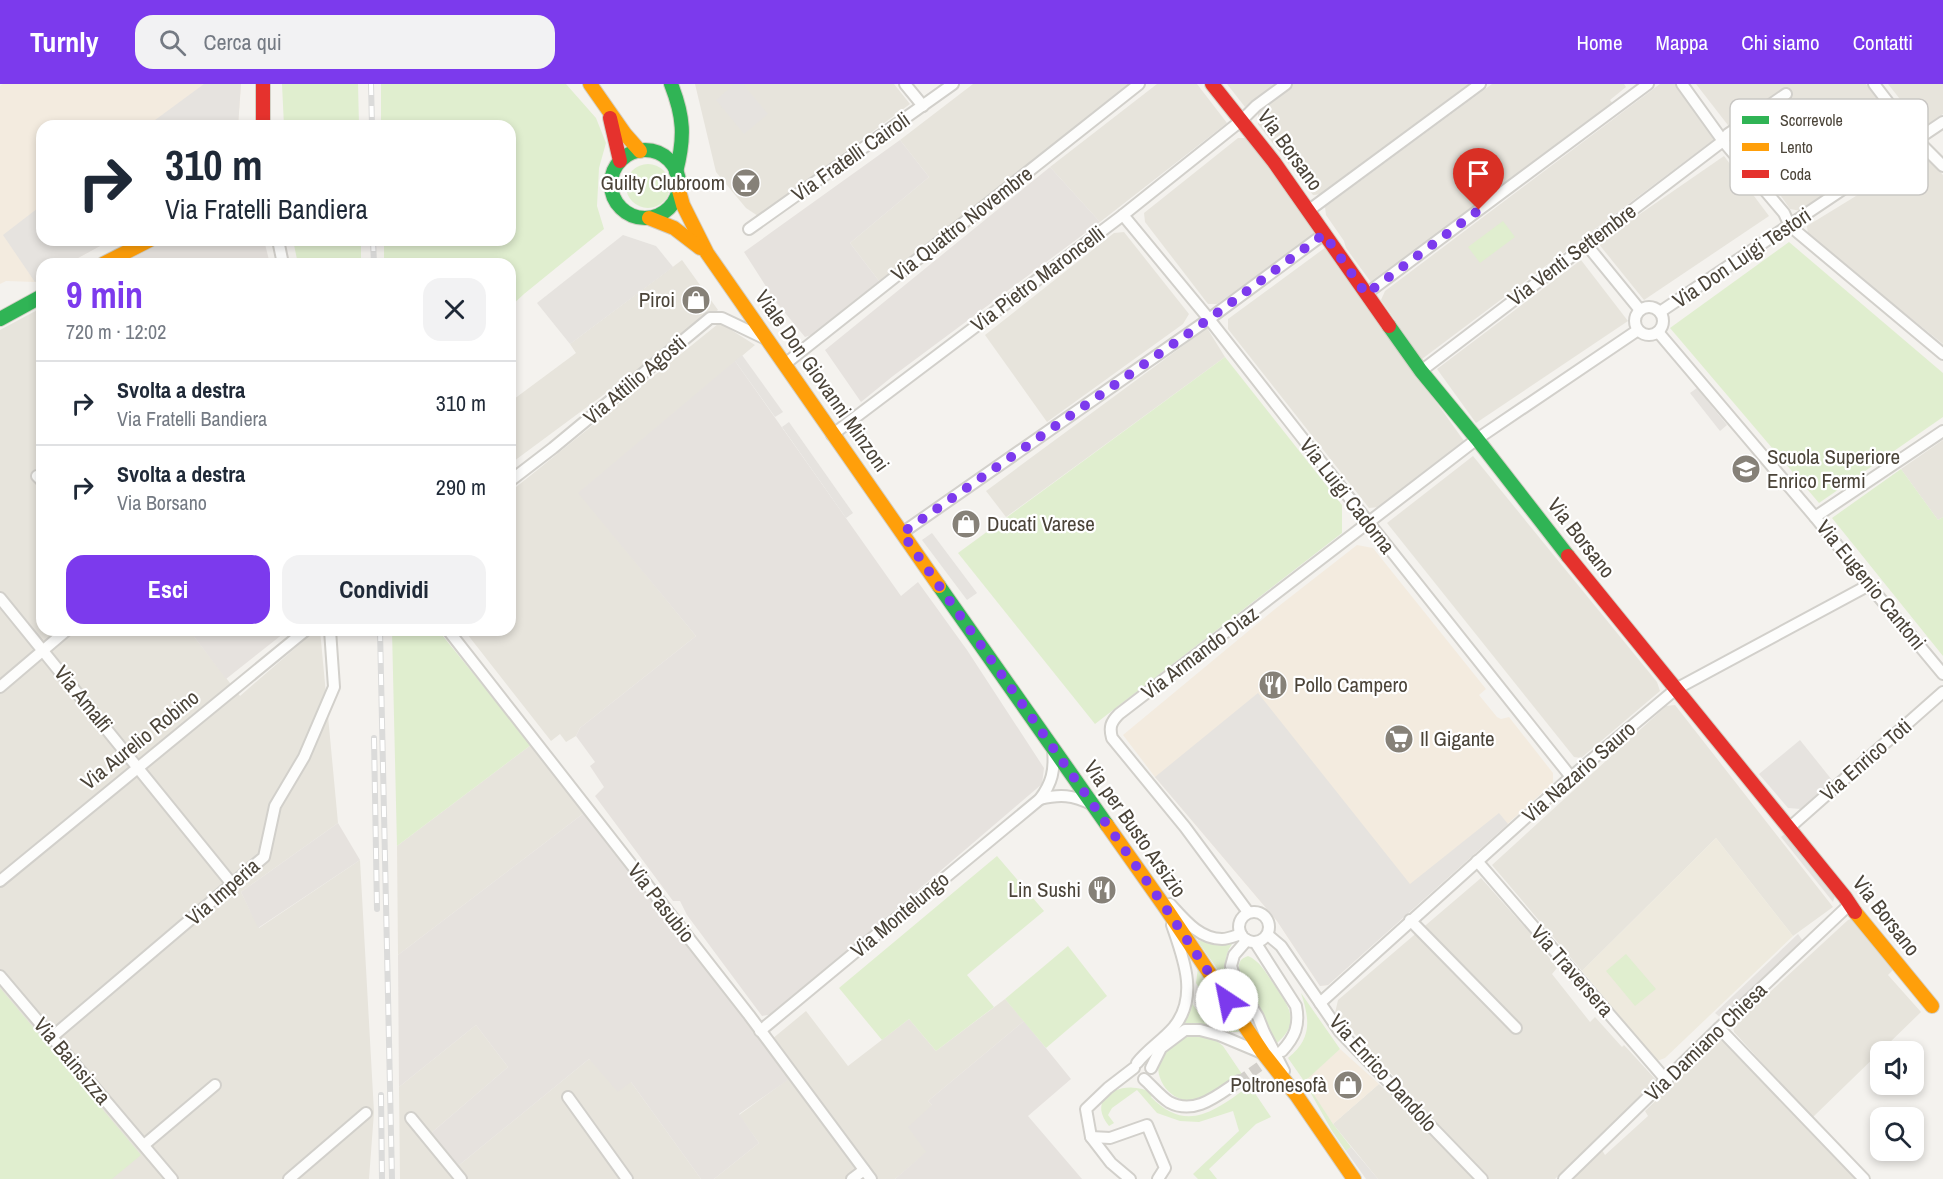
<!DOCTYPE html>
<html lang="it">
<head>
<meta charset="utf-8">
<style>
  :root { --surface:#fff; --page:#f2f2f3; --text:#1f2937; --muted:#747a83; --line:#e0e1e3; --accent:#7c3aed }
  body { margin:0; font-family:"Archivo Narrow",sans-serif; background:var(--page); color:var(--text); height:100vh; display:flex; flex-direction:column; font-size:22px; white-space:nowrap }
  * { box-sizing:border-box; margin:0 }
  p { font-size:20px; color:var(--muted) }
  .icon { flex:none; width:33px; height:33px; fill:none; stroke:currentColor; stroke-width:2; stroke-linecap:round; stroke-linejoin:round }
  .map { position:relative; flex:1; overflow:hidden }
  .side { position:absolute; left:36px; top:174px; width:480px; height:378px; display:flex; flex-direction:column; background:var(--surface); border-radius:18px; box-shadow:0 3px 9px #0003 }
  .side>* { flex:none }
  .top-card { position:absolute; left:36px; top:36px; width:480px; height:126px; border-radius:18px; box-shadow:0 3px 9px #0003; background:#fff; color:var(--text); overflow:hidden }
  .fabs { position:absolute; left:1870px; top:957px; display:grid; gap:12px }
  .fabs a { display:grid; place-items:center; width:54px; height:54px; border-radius:12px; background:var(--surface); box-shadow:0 3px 9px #0003; font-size:30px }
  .pin { position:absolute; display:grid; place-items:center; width:51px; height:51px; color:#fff; margin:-62px -26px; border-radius:50% 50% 50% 0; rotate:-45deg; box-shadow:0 0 6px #0007 }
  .pin .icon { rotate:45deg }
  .me { position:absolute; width:66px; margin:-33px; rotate:326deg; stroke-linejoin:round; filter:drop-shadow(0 0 4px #0008) }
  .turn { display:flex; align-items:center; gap:21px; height:126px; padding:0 30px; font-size:27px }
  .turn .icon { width:78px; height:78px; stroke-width:2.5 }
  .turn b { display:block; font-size:42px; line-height:51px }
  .round { display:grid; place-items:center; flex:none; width:63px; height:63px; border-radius:18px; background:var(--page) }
  .head { display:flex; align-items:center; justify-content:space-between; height:102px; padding:0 30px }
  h1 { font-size:36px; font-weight:700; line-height:45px; color:var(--accent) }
  .action { display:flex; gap:12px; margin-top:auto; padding:12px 30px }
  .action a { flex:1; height:69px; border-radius:18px; background:var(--accent); color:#fff; font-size:24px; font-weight:700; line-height:69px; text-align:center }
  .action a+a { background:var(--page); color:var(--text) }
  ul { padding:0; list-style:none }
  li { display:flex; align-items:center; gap:18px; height:84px; padding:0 30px; border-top:2px solid var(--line) }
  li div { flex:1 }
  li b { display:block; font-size:22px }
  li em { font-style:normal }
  header { display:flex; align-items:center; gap:36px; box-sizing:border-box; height:84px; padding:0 30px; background:var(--accent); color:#fff }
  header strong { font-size:28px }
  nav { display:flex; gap:33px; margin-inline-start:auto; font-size:21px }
  .search { width:420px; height:54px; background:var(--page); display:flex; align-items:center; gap:15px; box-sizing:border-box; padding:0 21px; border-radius:18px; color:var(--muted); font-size:22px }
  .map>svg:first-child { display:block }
</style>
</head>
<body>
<header>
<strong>Turnly</strong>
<div class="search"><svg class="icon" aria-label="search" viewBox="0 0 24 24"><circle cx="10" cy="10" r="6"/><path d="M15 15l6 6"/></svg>Cerca qui</div>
<nav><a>Home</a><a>Mappa</a><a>Chi siamo</a><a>Contatti</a></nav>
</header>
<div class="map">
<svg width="1943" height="1095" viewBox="0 0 1943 1095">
  <rect width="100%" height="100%" fill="#f4f2ee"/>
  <!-- residential -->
  <g fill="#e7e4dc">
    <polygon points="695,0 894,0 910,20 758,132 746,124 716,88"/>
    <polygon points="973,0 1131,0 879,197 850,159 929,93 900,56"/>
    <polygon points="1157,0 1197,0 1227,39 1100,138 1050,83"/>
    <polygon points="1227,0 1275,0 1245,23"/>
    <polygon points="1293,0 1469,0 1322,110 1313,111 1258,40 1258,25"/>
    <polygon points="1492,0 1624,0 1626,3 1610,16 1613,20 1495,106 1373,201 1346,164 1344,157 1326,131 1325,123"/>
    <polygon points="1660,0 1675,0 1716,54 1422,275 1381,216 1385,207"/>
    <polygon points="1696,0 1866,0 1908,53 1801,127 1790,125 1762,85"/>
    <polygon points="1888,0 1943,0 1943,30 1923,44"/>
    <polygon points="1238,54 1247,54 1269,76 1316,149 1217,220 1208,220 1145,138 1144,129"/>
    <polygon points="1917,68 1927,73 1943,91 1943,260 1808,151 1807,142 1869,104"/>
    <polygon points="1724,72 1769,132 1644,216 1598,159"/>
    <polygon points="1124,148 1189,230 1183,240 1047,338 985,251 1114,149"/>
    <polygon points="1326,163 1464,357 1379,423 1369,424 1228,245 1228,235"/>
    <polygon points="682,176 718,226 510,380 510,318 576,269 570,260"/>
    <polygon points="1581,176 1628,237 1476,339 1437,285"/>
    <polygon points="41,224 42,546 189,546 240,612 316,546 320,546 338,739 241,808 259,844 360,776 374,1028 369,1095 0,1095 0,246"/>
    <polygon points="718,240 725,242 755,261 579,409 696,552 580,644 576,652 566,658 560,650 551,657 464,546 510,546 510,408"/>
    <polygon points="1207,244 1225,273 1006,433 986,407"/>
    <polygon points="1943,356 1943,433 1938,436 1901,385"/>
    <polygon points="1473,372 1657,598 1660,607 1581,674 1574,673 1387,439"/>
    <polygon points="1675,621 1833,823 1793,852 1716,754 1582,887 1492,781 1666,622"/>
    <polygon points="531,661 584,729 398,871 397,762"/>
    <polygon points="1481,794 1530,849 1557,884 1552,890 1590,938 1595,933 1622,963 1624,961 1658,998 1615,1036 1610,1044 1555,1095 1489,1095 1335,929 1338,916"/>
    <polygon points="1854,834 1896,883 1888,891 1921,928 1812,1034 1734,948 1733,942 1848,836"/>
    <polygon points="1005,915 1024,937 928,1017 932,1021 927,1068 895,1095 714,1095 759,1059 739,1031 791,993 766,960 806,927 848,982 909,935 936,967"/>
    <polygon points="476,941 508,983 430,1050 458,1082 589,975 595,980 631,998 701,1095 400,1095 399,1003"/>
    <polygon points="1726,956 1857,1095 1572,1095 1602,1066 1605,1071 1648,1032 1645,1027 1718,957"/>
    <polygon points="1379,1000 1477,1095 1378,1095 1333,1040"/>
  </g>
  <!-- commercial -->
  <g fill="#f3ebdf">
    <polygon points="3,0 241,0 238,42 42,42 42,156 111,156 67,180 42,180 42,194 35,198 6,197 0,200 0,2"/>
    <polygon points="1357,461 1373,464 1486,605 1479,611 1497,633 1501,635 1509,633 1553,689 1553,699 1328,901 1320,902 1277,837 1155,693 1123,651 1275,525"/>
    <polygon points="1340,965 1379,1000 1333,1040 1304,997"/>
  </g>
  <!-- industrial -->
  <g fill="#e6e2de">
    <polygon points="900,56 929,93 850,159 879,197 815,250 805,253 776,218 744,168"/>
    <polygon points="1050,83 1100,138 893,292 861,318 825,266"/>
    <polygon points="166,156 264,156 270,180 122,180"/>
    <polygon points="735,277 901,512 918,498 967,566 1044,684 1042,700 773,930 762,932 687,831 680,817 673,817 595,712 604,703 590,682 595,678 576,652 580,644 696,552 578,409"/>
    <polygon points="189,546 288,546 226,595"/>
    <polygon points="584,729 792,993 739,1030 759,1059 714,1095 701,1095 631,998 618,1008 589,975 458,1082 430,1050 508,983 476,941 399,1003 398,871"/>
    <polygon points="338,739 360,776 258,844 241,808"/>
    <polygon points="1024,937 1071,995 1028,1032 1082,1095 895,1095 926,1068 908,1043 932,1021 928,1017"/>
  </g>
  <!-- education -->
  <polygon fill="#eeeade" points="1716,754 1793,852 1665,974 1657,977 1582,887"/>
  <!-- green -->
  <g fill="#e0eecf">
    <polygon points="282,0 358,0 359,42 284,42"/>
    <polygon points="381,0 566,0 596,34 606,59 599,84 597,122 604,145 524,210 510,223 510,180 384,180 384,156 510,156 510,42 381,42"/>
    <circle cx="648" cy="102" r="22"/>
    <polygon points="1503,137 1515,153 1480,179 1468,163"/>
    <polygon points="293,156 361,156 361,180 298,180"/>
    <polygon points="1789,158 1943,289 1943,333 1819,419 1670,244"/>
    <polygon points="1225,273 1342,421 1342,449 1095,640 958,469"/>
    <polygon points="1901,385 1938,436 1943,433 1943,572 1832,434"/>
    <polygon points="392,546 438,546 531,661 397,762"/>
    <polygon points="997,772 1044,827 967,891 994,923 936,967 909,935 882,956 839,904"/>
    <path d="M 1197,856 L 1219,861 L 1232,860 C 1214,886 1242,899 1244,923 Z"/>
    <polygon points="1068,862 1107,912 1046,964 1005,915"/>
    <polygon points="1626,870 1656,905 1635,922 1606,887"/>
    <path d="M 1248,872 C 1260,877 1266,889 1273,899 C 1288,921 1302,938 1277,959 L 1242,897 C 1239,886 1235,876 1248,872 Z"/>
    <polygon points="1198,884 1242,948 1229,948 1196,899"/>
    <polygon points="0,904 141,1071 112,1095 0,1095"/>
    <path d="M 1301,909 L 1340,965 L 1305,997 L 1333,1040 L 1351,1063 L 1346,1067 L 1332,1047 L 1304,997 L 1288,974 C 1312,955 1310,936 1301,909 Z"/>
    <polygon points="1189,915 1209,944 1178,944"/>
    <path d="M 1198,950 L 1213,954 L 1223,962 L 1271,1033 L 1256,1040 L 1209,1085 L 1217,1095 L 1198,1095 L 1193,1090 L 1239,1047 L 1233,1027 L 1199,1038 L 1180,1037 L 1157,1029 L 1137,1006 L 1112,1024 L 1108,1031 L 1114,1039 L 1109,1042 C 1084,1012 1125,993 1154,1010 L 1151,1013 C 1185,1048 1212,1029 1245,1005 L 1237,993 C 1224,1002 1208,1017 1193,1017 C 1168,1018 1150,990 1162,969 C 1169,957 1185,952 1198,950 Z"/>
  </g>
  <!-- parking -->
  <g fill="#e6e3df">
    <polygon points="204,0 241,0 238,42 147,42"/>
    <polygon points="734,0 743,0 768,30 744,50 716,16"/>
    <polygon points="42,121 42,156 111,156 67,180 42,180 42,194 35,198 3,151"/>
    <polygon points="623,151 656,162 673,183 570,260 537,219"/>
    <polygon points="742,271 783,328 775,333 735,277"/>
    <polygon points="1697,304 1727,341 1720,347 1690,309"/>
    <polygon points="789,338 853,429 846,434 782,343"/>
    <polygon points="932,449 977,509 967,516 922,456"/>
    <polygon points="1258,609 1410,800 1499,729 1508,740 1328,901 1320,902 1277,837 1155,693"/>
    <polygon points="1800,656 1832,696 1801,725 1788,724 1759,690"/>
    <polygon points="1786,749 1836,809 1833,818 1781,753"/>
    <polygon points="1798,850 1803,857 1721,934 1715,929"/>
    <polygon points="1351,1063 1378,1095 1366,1095 1346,1067"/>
  </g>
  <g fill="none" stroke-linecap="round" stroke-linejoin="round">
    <!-- street-tunnel -->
    <polyline stroke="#d2cfca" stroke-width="10" stroke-dasharray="10 5" stroke-linecap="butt" points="1239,997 1273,973"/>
    <!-- street casing -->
    <g stroke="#d2d0cb" stroke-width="14">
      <g id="street">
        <polyline points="905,0 923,22"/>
        <polyline points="1682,0 1723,57 1784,129 1790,142 1943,270"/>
        <polyline points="1874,0 1917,56 1943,82"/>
        <polyline points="1308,127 1480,0"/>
        <polyline points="1123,131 1209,235 1369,439 1571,693"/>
        <polyline points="749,145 953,0"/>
        <polyline points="278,156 283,180"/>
        <polyline points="1586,160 1640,226"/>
        <polyline points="1366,210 1648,0"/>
        <circle cx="1649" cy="237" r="14"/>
        <polyline points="1660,228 1943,38"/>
        <polyline points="1658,248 1815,433 1869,501 1943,590"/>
        <polyline points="785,280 1139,0"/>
        <polyline points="1421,287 1723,57 1728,50 1786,10"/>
        <polyline points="832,351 1123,131 1242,36 1256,22 1286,0"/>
        <polyline points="37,392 42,397"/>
        <polyline points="510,397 553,364 710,234 722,234 768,256"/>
        <polyline points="1815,433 1943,347"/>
        <polyline points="902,449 1209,235 1324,150"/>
        <polyline points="0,514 232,800"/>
        <polyline points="448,546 749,931 871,1095"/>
        <polyline points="0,603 67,546"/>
        <path d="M 1040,715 C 1060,710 1073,711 1091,720"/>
        <polyline points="1789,744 1943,608"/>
        <polyline points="1477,777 1667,997"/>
        <polyline points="0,797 306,546"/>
        <path d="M 1170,820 C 1184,835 1199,855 1222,855 C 1228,855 1235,852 1241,850"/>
        <circle cx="1254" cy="843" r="15"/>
        <path d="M 1248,828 L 1185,743 L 1112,654 C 1109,643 1111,638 1119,630 L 1477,355 L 1638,246"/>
        <polyline points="1410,836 1516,944"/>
        <polyline points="1268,851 1281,862 1340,948 1482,1095"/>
        <polyline points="1247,856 1234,871 1231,882 1236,897 1258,933 1264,948 1284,987"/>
        <path d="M 1255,858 L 1296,922 C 1300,941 1295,953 1282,967"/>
        <polyline points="0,892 172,1095"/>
        <polyline points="1320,919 1571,693 1676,605 1869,501"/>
        <polyline points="1719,944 1864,1095"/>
        <path d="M 760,947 L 1040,715 C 1052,699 1055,686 1053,666"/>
        <polyline points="52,953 264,773 275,722 304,673 334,603 330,546"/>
        <path d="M 1137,979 C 1148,965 1163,956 1174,943 C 1199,912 1183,873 1172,841"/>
        <polyline points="1151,984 1161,964 1185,946 1200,946 1219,951 1262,969"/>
        <path d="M 1144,995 C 1152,1002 1160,1012 1169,1018 C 1195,1032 1218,1011 1239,997"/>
        <polyline points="568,1013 627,1095"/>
        <polyline points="411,1034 461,1095"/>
        <polyline points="1091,1053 1110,1054 1147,1041 1165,1084 1158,1095"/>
        <polyline points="144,1061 215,1001"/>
        <polyline points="289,1095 366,1029"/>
        <polyline points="852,1095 864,1086"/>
        <polyline points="1130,1095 1111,1079 1091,1053 1086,1025 1108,1004 1134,984"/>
        <polyline points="1564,1095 1719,944 1849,821"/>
      </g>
    </g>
    <!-- fast casing -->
    <g stroke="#d3cfc5" stroke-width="16">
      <g id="fast">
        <path d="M 671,0 C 684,33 685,53 676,88"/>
        <circle cx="645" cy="100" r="34"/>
        <polyline points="0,235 42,212"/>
        <polyline points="1389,242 1421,287 1477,355 1568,472"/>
        <polyline points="939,502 1107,741"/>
      </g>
    </g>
    <!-- slow casing -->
    <g stroke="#d3cfc5" stroke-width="16">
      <g id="slow">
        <polyline points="590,0 625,50 640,67"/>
        <polyline points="678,103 683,121 707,169 939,502"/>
        <polyline points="649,134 674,144 700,164"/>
        <polyline points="103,180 150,156"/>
        <polyline points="1107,741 1167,826 1263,969 1297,1012 1354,1095"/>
        <polyline points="1855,828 1932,922"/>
      </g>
    </g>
    <!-- jam casing -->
    <g stroke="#d3cfc5" stroke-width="16">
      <g id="jam">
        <polyline points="263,0 263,42"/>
        <polyline points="1212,0 1274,78 1389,242"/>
        <polyline points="610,34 620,77"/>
        <polyline points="1568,472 1845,813 1855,828"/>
      </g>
    </g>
    <!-- street -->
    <use href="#street" stroke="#fdfdfc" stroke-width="10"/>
    <!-- fast -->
    <use href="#fast" stroke="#30b455" stroke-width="14"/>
    <!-- slow -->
    <use href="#slow" stroke="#ff9f0a" stroke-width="14"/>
    <!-- jam -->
    <use href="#jam" stroke="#e5322d" stroke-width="14"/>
    <!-- rail casing -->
    <g stroke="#dbdbda" stroke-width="6">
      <g id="rail">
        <polyline points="371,0 372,42"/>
        <polyline points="373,156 374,180"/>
        <polyline points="380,546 392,1095"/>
        <polyline points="374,654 377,825"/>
        <polyline points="381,1011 382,1095"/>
      </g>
    </g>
    <!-- rail -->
    <use href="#rail" stroke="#fff" stroke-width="4" stroke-dasharray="11" stroke-linecap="butt"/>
  </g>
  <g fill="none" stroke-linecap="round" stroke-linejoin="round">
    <!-- route -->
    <polyline stroke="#7c3aed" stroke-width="10" stroke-dasharray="0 18" points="1227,916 1167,826 902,449 1209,235 1324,150 1366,210 1479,126"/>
  </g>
  <!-- icons -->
  <defs>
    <g id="bar-disc" transform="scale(1.5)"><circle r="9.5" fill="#868178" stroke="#fff"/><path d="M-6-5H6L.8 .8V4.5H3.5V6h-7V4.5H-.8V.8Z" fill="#fff"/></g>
    <g id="shop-disc" transform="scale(1.5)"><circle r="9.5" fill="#868178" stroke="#fff"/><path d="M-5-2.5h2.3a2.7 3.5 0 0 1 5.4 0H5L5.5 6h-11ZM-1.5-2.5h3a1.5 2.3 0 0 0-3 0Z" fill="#fff"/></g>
    <g id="school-disc" transform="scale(1.5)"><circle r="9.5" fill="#868178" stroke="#fff"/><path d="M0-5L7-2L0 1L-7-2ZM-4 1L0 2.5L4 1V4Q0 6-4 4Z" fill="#fff"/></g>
    <g id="restaurant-disc" transform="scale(1.5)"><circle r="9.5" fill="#868178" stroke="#fff"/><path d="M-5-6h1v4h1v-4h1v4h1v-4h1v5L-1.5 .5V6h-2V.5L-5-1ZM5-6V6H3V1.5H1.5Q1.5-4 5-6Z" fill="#fff"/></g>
    <g id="supermarket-disc" transform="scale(1.5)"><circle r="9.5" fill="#868178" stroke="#fff"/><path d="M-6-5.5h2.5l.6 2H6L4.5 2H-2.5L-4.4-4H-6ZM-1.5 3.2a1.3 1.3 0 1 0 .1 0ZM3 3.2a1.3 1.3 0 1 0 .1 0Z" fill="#fff"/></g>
  </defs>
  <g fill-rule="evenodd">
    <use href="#bar-disc" x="746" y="99"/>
    <use href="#shop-disc" x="696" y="216"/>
    <use href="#school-disc" x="1746" y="385"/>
    <use href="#shop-disc" x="966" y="440"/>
    <use href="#restaurant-disc" x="1273" y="601"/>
    <use href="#supermarket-disc" x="1399" y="655"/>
    <use href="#restaurant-disc" x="1102" y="806"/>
    <use href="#shop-disc" x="1348" y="1001"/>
  </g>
  <g text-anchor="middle" stroke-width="4.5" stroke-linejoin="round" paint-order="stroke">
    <!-- street labels -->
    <g font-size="21" fill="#4b4439" stroke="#fff">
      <text transform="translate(1290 66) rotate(54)" y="7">Via Borsano</text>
      <text transform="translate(851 73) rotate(-35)" y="7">Via Fratelli Cairoli</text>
      <text transform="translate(962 140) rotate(-38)" y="7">Via Quattro Novembre</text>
      <text transform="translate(1572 171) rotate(-37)" y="7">Via Venti Settembre</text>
      <text transform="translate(1742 174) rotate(-34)" y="7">Via Don Luigi Testori</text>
      <text transform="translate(1038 195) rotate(-37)" y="7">Via Pietro Maroncelli</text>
      <text transform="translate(635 296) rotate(-40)" y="7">Via Attilio Agosti</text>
      <text transform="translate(822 297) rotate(55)" y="7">Viale Don Giovanni Minzoni</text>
      <text transform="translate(1347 412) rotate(52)" y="7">Via Luigi Cadorna</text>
      <text transform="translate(1581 454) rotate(52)" y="7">Via Borsano</text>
      <text transform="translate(1871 501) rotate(51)" y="7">Via Eugenio Cantoni</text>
      <text transform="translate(1200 569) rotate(-37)" y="7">Via Armando Diaz</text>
      <text transform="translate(83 615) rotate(51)" y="7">Via Amalfi</text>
      <text transform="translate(140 656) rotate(-39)" y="7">Via Aurelio Robino</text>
      <text transform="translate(1866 676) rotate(-41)" y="7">Via Enrico Toti</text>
      <text transform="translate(1579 688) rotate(-41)" y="7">Via Nazario Sauro</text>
      <text transform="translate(1135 745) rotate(55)" y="7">Via per Busto Arsizio</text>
      <text transform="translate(223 808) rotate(-41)" y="7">Via Imperia</text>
      <text transform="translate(661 819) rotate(52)" y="7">Via Pasubio</text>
      <text transform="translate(900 831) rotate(-40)" y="7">Via Montelungo</text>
      <text transform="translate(1886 832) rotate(52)" y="7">Via Borsano</text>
      <text transform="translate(1572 887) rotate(49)" y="7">Via Traversera</text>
      <text transform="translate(1706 958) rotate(-44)" y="7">Via Damiano Chiesa</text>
      <text transform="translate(72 977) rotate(50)" y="7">Via Bainsizza</text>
      <text transform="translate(1383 989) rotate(48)" y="7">Via Enrico Dandolo</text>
    </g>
    <!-- poi labels -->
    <g font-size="21" fill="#4b4439" stroke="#fff" text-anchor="end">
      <text x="725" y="106">Guilty Clubroom</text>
      <text x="675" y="223">Piroi</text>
      <text x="1767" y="380" text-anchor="start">Scuola Superiore<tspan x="1767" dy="24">Enrico Fermi</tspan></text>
      <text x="987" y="447" text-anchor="start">Ducati Varese</text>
      <text x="1294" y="608" text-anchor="start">Pollo Campero</text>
      <text x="1420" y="662" text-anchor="start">Il Gigante</text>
      <text x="1081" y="813">Lin Sushi</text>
      <text x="1327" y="1008">Poltronesofà</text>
    </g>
  </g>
  <!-- legend -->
  <rect x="1730" y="15" width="198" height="96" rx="9" fill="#fff" stroke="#c9c7c4" stroke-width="1.5"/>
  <rect x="1742" y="32" width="27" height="8" fill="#30b455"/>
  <rect x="1742" y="59" width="27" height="8" fill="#ff9f0a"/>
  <rect x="1742" y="86" width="27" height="8" fill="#e5322d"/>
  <g font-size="16" fill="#4b4439">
    <text x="1780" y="42">Scorrevole</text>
    <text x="1780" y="69">Lento</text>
    <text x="1780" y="96">Coda</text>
  </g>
</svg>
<div class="fabs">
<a><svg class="icon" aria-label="sound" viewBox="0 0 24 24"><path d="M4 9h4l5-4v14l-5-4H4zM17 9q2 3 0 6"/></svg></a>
<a><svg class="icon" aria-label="search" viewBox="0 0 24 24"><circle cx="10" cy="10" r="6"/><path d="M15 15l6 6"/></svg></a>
</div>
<div class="pin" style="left:1479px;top:126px;background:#d93025"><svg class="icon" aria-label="arrive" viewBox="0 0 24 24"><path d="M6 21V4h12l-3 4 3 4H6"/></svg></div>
<svg class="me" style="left:1227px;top:916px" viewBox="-20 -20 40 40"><circle r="19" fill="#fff"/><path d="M0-13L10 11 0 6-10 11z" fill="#7c3aed"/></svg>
<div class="top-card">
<div class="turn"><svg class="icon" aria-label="right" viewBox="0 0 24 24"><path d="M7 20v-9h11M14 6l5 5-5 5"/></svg><div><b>310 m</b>Via Fratelli Bandiera</div></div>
</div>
<section class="side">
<div class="head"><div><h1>9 min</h1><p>720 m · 12:02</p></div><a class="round"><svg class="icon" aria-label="close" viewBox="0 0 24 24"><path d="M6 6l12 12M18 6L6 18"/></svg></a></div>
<ul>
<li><svg class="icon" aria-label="right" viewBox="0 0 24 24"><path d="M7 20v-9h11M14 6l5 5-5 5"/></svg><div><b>Svolta a destra</b><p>Via Fratelli Bandiera</p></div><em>310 m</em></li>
<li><svg class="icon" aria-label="right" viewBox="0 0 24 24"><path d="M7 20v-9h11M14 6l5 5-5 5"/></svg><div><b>Svolta a destra</b><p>Via Borsano</p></div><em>290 m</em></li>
</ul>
<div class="action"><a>Esci</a><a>Condividi</a></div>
</section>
</div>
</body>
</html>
